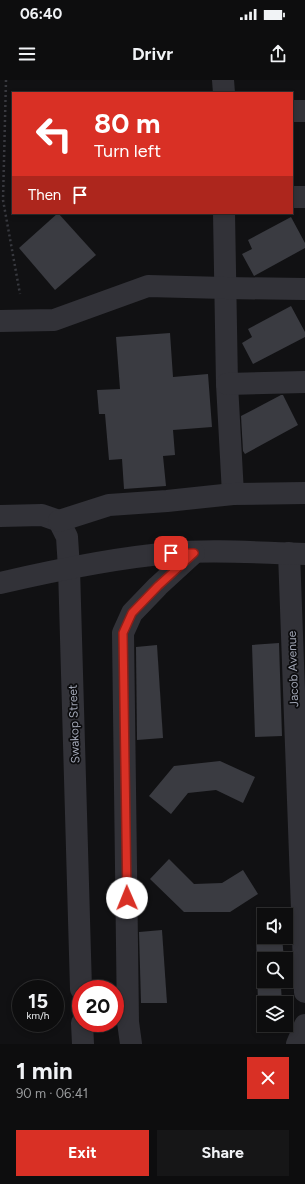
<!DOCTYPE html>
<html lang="en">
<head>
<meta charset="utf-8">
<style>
  :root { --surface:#0d0d0e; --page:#161617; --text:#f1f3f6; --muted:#9a9c9e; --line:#2d2d2e; --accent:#d93025 }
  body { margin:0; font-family:Figtree,sans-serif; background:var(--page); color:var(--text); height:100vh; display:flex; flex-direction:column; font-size:15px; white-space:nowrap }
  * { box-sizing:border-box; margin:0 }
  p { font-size:13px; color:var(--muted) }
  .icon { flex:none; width:22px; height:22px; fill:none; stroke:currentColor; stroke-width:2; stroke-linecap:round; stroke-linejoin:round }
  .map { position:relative; height:964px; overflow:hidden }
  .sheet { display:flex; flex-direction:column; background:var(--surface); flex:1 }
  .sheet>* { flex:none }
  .banner { position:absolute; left:12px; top:12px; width:281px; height:122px; border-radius:0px; box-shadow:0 2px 6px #0003,0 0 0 1px var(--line); background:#d93025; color:#fff; overflow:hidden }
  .controls { position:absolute; left:257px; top:828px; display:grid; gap:8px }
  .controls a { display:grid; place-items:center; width:36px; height:36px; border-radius:0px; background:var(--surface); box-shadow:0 2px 6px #0003,0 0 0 1px var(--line); font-size:20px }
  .speed { position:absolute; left:12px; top:900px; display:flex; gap:8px; font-size:20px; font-weight:700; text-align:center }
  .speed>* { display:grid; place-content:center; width:52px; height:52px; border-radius:50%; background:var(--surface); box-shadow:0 2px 6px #0003,0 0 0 1px var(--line); line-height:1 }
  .speed small { font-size:10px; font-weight:400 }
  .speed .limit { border:6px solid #d22; background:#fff; color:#111 }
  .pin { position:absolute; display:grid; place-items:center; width:34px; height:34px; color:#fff; margin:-17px; border-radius:8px; box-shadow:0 2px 6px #0006 }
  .me { position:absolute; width:44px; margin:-22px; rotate:359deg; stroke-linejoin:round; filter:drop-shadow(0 0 3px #0008) }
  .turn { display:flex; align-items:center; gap:14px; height:84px; padding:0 16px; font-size:18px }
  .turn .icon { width:52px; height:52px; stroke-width:2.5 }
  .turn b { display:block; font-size:28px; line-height:34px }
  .then { display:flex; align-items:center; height:38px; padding:0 16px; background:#0003; gap:8px; font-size:15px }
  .round { display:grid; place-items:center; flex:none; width:42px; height:42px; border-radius:0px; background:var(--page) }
  .head { display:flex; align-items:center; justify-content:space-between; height:68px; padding:0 16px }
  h1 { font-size:24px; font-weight:700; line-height:30px }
  .cta { display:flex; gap:8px; margin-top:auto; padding:8px 16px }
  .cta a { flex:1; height:46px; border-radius:0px; background:var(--accent); color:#fff; font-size:16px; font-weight:700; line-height:46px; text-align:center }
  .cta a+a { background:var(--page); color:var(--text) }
  .status { display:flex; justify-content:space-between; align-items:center; height:28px; padding:0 20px; background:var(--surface); direction:ltr }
  .status svg { height:11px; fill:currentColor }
  header { display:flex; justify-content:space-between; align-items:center; height:52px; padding:0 16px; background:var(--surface); font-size:18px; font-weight:700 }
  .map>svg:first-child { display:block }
</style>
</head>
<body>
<div class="status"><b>06:40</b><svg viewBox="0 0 49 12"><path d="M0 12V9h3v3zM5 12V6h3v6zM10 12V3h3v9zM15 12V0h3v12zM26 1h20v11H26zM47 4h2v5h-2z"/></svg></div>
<header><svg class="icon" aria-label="menu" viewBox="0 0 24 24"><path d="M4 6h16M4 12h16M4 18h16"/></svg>Drivr<svg class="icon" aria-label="share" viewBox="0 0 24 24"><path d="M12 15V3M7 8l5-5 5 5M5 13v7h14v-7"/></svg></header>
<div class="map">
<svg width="305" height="964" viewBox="0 0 305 964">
  <rect width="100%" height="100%" fill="#111113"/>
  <!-- building -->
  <g fill="#3a3b41">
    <polygon points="58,133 96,175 55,210 19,168"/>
    <polygon points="291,137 305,163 305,168 254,196 242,174 252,169 248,160"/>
    <polygon points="291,226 305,252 305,257 253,284 242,263 252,257 248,249"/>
    <polygon points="170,253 173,297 208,294 212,347 173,350 175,375 163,376 166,406 124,409 122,379 109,380 105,334 99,334 97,310 120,309 116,257"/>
    <polygon points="281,315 283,315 298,345 245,374 243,371 241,336"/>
    <polygon points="279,563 282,656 255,657 252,565"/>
    <polygon points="157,565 163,658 137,660 136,567"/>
    <polygon points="220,681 255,697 243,723 216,710 188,713 171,734 149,716 174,686"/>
    <polygon points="169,779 194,804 222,803 243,790 258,814 230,832 184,832 150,799"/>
    <polygon points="162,850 167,923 141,923 139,852"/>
    <polygon points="256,857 282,857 284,879 264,879 264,901 285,901 285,906 281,907 282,923 258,923"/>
  </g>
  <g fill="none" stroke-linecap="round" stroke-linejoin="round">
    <!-- path -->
    <polyline stroke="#38393f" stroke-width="2.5" stroke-dasharray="2 3" stroke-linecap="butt" points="6,0 3,120 20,214"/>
    <!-- minor -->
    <g stroke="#323238" stroke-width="22">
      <polyline points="223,0 224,13"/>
      <polyline points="292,31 305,31"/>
      <polyline points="292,117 305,117"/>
      <polyline points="224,133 227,304 233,414"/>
      <polyline points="0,241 54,240 148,206 225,208 305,209"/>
      <polyline points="227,304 305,302"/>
      <polyline points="0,436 42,435 59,441 67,457 69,488 81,909"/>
      <polyline points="59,441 109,425 167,421 233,414 305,413"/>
      <polyline points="289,473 305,912"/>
      <path d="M 0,503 C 56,490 113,478 171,473 C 215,469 261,473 305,474"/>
      <polyline points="82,943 83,964"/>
      <polyline points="131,964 128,942 123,553 132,533 158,506 194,473"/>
      <polyline points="297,964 305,945"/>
    </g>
  </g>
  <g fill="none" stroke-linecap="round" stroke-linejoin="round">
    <!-- route casing -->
    <g stroke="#8d1f18" stroke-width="10">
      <polyline id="route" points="127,818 123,553 132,533 158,506 194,473 171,473"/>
    </g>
    <!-- route -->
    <use href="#route" stroke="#d93025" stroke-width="7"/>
  </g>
  <g text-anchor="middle" stroke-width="3.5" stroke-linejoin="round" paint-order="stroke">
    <!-- street labels -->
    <g font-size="12" fill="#a1a6b5" stroke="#0c0c0e">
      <text transform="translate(293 589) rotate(-92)" y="4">Jacob Avenue</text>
      <text transform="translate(74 644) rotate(-92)" y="4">Swakop Street</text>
    </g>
  </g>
</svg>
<div class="controls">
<a><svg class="icon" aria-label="sound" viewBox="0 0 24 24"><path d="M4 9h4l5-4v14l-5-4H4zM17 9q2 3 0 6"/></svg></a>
<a><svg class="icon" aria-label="search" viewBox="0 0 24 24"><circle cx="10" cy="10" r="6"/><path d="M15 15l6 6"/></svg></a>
<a><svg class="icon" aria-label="layers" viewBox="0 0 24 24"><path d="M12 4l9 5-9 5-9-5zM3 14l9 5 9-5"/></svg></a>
</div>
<div class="speed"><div>15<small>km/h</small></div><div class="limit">20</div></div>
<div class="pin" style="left:171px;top:473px;background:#d93025"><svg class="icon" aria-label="arrive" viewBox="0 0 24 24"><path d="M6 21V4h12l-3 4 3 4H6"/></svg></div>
<svg class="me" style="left:127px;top:818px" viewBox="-20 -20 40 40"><circle r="19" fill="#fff"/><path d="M0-13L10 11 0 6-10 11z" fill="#d93025"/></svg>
<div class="banner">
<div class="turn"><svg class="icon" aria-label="left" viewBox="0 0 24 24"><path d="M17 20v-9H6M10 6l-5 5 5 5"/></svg><div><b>80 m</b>Turn left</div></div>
<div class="then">Then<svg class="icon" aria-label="arrive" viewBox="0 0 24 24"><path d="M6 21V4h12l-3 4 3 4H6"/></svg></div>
</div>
</div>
<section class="sheet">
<div class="head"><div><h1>1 min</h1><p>90 m · 06:41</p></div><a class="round" style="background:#d93025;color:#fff"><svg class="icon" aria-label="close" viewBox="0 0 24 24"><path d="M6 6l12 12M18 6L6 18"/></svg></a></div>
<div class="cta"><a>Exit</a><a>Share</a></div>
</section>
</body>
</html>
